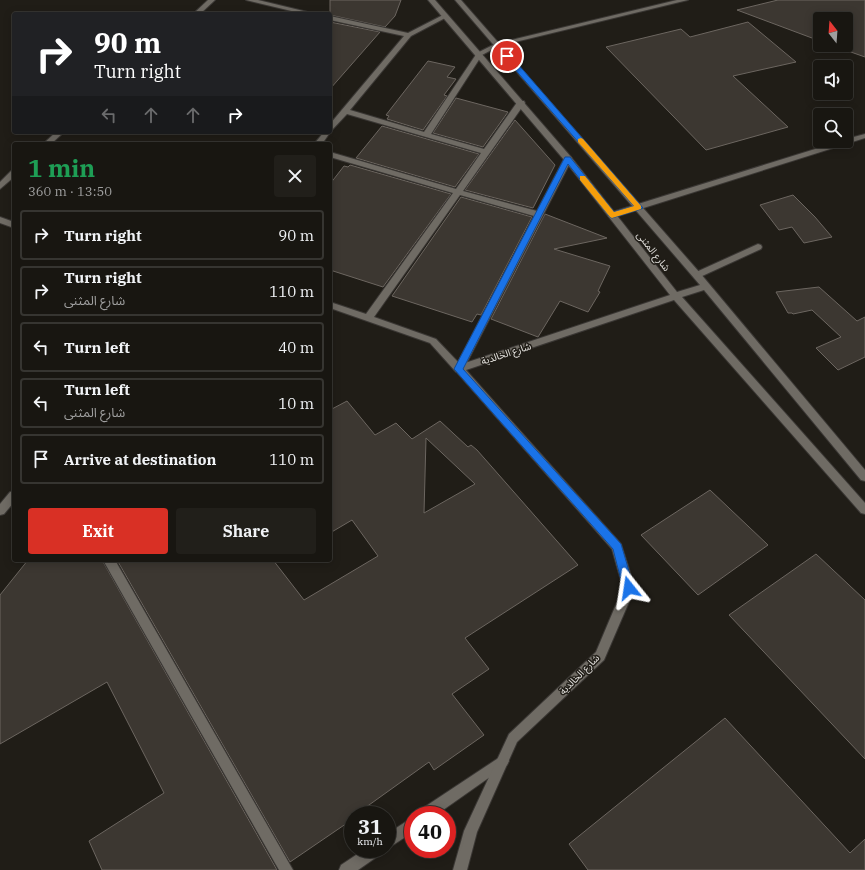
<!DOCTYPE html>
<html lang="en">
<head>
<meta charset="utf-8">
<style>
  :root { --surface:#181611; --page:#211f1a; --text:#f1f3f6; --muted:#9f9f9f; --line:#363531; --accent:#d93025 }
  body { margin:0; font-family:"IBM Plex Serif","Noto Sans Arabic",serif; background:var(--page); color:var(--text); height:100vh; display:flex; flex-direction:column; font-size:15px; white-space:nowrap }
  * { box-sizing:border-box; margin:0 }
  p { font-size:13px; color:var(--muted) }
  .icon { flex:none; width:22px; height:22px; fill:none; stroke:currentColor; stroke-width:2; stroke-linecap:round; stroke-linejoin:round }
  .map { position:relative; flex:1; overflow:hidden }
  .drawer { position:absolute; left:12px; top:142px; width:320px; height:420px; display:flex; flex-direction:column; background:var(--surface); border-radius:4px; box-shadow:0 2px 10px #0003,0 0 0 1px var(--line) }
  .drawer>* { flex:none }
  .top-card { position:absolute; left:12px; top:12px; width:320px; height:122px; border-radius:4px; box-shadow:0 2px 10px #0003,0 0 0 1px var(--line); background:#202124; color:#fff; overflow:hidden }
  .needle { width:26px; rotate:343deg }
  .fabs { position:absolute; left:813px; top:12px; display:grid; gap:8px }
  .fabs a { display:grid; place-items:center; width:40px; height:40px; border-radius:4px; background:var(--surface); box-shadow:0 2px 10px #0003,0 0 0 1px var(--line); font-size:20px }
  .speed { position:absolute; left:344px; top:806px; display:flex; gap:8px; font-size:20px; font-weight:700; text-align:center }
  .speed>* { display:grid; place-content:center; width:52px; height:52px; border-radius:50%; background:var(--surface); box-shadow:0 2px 10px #0003,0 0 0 1px var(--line); line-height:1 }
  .speed small { font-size:10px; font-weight:400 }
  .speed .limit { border:6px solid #d22; background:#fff; color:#111 }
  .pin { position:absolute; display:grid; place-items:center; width:34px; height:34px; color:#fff; margin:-17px; border:2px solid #fff; border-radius:50%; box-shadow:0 1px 4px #0007 }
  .me { position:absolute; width:44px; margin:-22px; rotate:345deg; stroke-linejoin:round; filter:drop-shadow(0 0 3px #0008) }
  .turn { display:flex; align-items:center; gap:14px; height:84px; padding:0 16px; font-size:18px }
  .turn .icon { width:52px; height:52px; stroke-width:2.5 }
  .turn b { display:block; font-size:28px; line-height:34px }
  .lanes { display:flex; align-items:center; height:38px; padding:0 16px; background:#0003; justify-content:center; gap:20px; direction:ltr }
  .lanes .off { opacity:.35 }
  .round { display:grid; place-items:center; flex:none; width:42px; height:42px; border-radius:4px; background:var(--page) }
  .headline { display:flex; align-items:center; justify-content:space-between; height:68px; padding:0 16px }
  h1 { font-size:24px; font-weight:800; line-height:30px; color:#1e9e55 }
  .button { display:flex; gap:8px; margin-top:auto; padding:8px 16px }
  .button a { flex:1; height:46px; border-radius:4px; background:var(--accent); color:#fff; font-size:16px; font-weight:800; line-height:46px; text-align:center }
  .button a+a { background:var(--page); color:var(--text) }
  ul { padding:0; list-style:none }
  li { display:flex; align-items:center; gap:12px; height:50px; margin:0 8px 6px; padding:0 8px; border:2px solid var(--line); border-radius:4px }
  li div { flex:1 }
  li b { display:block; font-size:15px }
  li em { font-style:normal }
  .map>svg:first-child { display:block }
</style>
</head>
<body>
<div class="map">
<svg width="865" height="870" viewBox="0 0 865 870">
  <rect width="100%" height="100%" fill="#201d17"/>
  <!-- building -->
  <g fill="#3c3731" stroke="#6c6660" fill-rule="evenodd">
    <polygon points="330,0 401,0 395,16 385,27 330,15"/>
    <polygon points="778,0 865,0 865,57 831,45 846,45 846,19 820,19 820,41 737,10"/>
    <polygon points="330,22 380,32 330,89"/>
    <polygon points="748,22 796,62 733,76 788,127 706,150 606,47 681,29 690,37"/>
    <polygon points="428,61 455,67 447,77 456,79 444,95 447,96 423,130 387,119 389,116 386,115"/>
    <polygon points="456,98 508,112 483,147 433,133"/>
    <polygon points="515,120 555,165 533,208 465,190"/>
    <polygon points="382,126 479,154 455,187 356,158"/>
    <polygon points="350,165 451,194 383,287 330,270 330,184 344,166 348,167"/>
    <polygon points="793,195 815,217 832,237 804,243 792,227 779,230 760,205"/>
    <polygon points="461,197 532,217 481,315 477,314 472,322 392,296"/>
    <polygon points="545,214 607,238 554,249 610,266 598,291 600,292 588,312 560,301 538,337 491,319"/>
    <polygon points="819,287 857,321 865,317 865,357 838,370 816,348 841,337 812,310 793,314 792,313 788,313 776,292"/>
    <path d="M 347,401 L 375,435 L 396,423 L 412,439 L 440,421 L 468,447 L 471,445 L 477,450 L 578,565 L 465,638 L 489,669 L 452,694 L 484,735 L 434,770 L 429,762 L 362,810 L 363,812 L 358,815 L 353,815 L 353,819 L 290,862 L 117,560 L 273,560 L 304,600 L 378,556 L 352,520 L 330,533 L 330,410 ZM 426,438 L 475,484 L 424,513 Z"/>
    <polygon points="710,490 768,545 698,595 641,535"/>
    <polygon points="816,554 865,600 865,759 729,615"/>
    <polygon points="28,560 102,560 277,870 102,870 89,841 164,793 107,682 0,744 0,595"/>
    <polygon points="725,718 850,853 865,839 865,870 588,870 569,844"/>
  </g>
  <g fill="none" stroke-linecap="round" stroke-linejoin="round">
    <!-- minor casing -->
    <g stroke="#3a3734" stroke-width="2">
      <g id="minor">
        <polygon points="208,0 215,0 200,14 193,14"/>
        <polygon points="246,0 258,0 316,14 304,14"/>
        <path d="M 677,0 L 688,0 L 499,46 L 482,55 L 431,134 L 484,149 L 518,101 L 524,101 L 525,103 L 463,191 L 537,211 L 565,157 L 571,157 L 572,159 L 462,372 L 456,372 L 430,343 L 330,308 L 330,302 L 366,314 L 453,193 L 330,157 L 330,152 L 456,189 L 481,153 L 347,114 L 331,131 L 322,144 L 314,144 L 324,132 L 330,132 L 330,124 L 404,36 L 330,20 L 330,16 L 408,33 L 443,15 L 447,15 L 447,17 L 411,36 L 350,110 L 424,132 L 477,53 L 495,44 ZM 460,195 L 534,216 L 458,362 L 436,339 L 374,317 Z"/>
        <polygon points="56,132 64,132 51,144 43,144"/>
        <polygon points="865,134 865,138 615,217 609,217 608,215 609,213 841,141 846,141 846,139"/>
        <polygon points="11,171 14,171 14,177 0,189 0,182"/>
        <polygon points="0,217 14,222 14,228 0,223"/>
        <polygon points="758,244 761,245 762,247 761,249 700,277 694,277 693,275 694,273"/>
        <polygon points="14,491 14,502 4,514 0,515 0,504 10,492"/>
        <polygon points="103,560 115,560 293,870 279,870"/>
        <polygon points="503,755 507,757 509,761 507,765 436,815 418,815 420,810"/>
        <polygon points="413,817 413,832 387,849 387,834"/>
        <polygon points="365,849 383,849 381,854 358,870 339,870 341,865"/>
      </g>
    </g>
    <!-- tertiary casing -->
    <g stroke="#3a3734" stroke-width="2">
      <polygon id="tertiary" points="428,0 435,0 571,157 677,292 700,285 455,0 461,0 700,273 865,470 865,481 861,480 704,290 682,297 865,503 865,514 861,513 674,300 466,370 621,544 635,588 604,660 517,742 477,832 467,870 453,870 464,831 509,734 596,652 623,588 612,549 454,369 456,366 670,295 565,161"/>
    </g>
    <!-- minor -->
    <use href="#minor" fill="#6f6b64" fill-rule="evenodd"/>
    <!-- tertiary -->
    <use href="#tertiary" fill="#6f6b64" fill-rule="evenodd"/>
  </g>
  <!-- route -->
  <polygon fill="#1a73e8" stroke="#114b97" points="507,54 510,55 643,208 641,209 612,218 610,217 568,164 463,369 621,544 634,588 632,591 629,593 625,591 623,588 613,549 454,369 565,157 570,157 614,212 634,206 505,58 504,56"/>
  <!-- slow -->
  <polygon fill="#f59e0b" points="581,138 583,139 641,206 641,209 612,218 610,217 580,180 580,176 585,176 614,212 634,206 578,142 578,139"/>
  <g text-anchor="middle" stroke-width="3" stroke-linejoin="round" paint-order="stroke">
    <!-- street labels -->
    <g font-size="10" fill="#e4e2de" stroke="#201d17">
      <text transform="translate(654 251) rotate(52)" y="4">شارع المثنى</text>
      <text transform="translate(506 353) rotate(-18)" y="4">شارع الخالدية</text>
      <text transform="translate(579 674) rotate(-45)" y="4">شارع الخالدية</text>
    </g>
  </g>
</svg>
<div class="fabs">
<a><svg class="needle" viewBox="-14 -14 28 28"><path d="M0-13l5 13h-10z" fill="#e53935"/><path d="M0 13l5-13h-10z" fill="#9f9f9f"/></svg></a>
<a><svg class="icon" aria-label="sound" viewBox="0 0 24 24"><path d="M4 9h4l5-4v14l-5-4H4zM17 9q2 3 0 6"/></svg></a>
<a><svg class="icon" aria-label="search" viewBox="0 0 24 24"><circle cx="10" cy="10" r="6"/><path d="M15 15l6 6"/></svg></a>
</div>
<div class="speed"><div>31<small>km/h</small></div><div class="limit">40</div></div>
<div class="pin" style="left:507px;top:56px;background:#d93025"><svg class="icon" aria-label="arrive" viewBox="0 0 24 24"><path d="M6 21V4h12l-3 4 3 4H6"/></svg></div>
<svg class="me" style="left:629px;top:588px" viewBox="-20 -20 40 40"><path d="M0-17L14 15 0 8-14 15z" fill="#1a73e8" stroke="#fff" stroke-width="4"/></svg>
<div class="top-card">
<div class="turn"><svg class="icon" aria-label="right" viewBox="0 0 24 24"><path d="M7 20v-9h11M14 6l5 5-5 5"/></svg><div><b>90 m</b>Turn right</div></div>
<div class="lanes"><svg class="icon off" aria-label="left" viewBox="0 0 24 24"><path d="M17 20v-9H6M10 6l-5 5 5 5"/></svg><svg class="icon off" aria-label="ahead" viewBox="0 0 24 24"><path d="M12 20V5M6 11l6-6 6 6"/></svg><svg class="icon off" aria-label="ahead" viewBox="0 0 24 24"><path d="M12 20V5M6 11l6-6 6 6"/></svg><svg class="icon" aria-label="right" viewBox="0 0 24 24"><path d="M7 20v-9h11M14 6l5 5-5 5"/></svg></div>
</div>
<section class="drawer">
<div class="headline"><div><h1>1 min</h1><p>360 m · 13:50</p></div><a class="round"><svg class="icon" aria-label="close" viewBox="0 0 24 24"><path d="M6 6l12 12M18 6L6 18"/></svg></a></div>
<ul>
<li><svg class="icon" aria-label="right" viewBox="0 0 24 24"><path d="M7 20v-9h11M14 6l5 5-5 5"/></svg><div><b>Turn right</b></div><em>90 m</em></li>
<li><svg class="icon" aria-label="right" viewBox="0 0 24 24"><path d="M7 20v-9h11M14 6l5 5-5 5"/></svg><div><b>Turn right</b><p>شارع المثنى</p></div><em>110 m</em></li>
<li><svg class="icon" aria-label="left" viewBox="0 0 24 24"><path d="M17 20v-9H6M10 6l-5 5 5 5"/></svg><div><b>Turn left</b></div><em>40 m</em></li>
<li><svg class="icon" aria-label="left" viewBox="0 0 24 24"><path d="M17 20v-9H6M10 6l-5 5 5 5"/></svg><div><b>Turn left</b><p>شارع المثنى</p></div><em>10 m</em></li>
<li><svg class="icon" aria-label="arrive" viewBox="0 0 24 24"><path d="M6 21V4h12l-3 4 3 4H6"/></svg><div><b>Arrive at destination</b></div><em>110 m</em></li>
</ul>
<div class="button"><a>Exit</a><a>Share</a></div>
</section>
</div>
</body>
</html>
